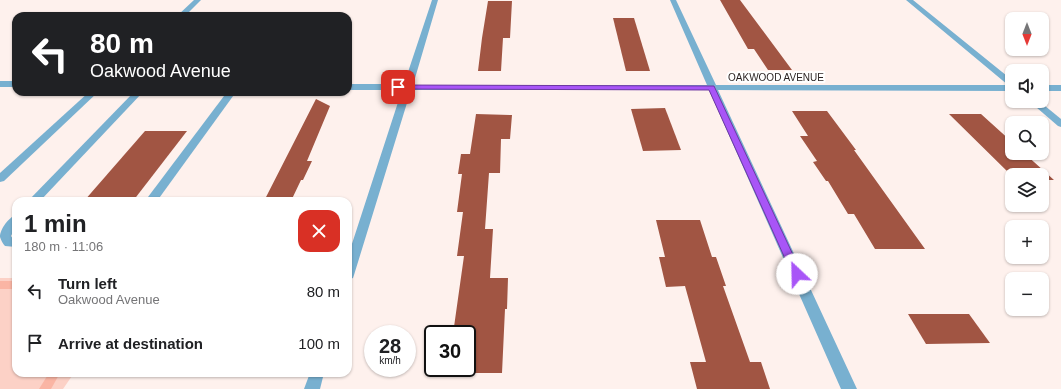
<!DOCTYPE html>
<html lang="en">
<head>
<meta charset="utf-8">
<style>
  :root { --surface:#fff; --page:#f6f6f6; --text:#202124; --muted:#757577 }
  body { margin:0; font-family:Arial,sans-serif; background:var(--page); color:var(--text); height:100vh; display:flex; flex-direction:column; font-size:15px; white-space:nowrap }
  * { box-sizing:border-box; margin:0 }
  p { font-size:13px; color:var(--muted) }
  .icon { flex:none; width:22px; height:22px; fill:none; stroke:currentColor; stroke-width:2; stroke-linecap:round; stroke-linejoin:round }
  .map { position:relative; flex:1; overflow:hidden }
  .side { position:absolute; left:12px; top:197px; width:340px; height:180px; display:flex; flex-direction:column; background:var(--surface); border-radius:12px; box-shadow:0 1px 3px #0004 }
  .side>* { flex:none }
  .top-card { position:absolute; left:12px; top:12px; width:340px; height:84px; border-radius:12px; box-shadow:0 1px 3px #0004; background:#202124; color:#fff; overflow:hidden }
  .needle { width:26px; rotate:180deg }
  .fabs { position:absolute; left:1005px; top:12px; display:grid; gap:8px }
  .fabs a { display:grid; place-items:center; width:44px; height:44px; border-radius:8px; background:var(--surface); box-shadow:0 1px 3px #0004; font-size:20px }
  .speed { position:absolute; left:364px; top:325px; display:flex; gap:8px; font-size:20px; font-weight:700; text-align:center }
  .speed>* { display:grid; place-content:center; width:52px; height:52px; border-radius:50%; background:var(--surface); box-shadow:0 1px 3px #0004; line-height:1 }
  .speed small { font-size:10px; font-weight:400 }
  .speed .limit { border:2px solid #111; border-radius:6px; background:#fff; color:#111 }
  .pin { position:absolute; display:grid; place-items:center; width:34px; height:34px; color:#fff; margin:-17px; border-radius:8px; box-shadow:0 2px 6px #0006 }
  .me { position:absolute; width:44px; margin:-22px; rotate:336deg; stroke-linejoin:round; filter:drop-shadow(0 0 3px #0008) }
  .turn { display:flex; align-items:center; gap:14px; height:84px; padding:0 12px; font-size:18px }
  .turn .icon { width:52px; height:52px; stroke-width:2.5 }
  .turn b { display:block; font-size:28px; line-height:34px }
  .round { display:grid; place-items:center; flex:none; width:42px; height:42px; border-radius:12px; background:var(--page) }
  .head { display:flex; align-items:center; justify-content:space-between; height:68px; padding:0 12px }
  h1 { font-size:24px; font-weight:700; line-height:30px }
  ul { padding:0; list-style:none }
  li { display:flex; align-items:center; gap:12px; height:52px; padding:0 12px }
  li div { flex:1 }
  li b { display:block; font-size:15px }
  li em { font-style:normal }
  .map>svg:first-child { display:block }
</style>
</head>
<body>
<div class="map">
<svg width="1061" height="389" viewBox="0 0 1061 389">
  <rect width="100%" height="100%" fill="#fef1ed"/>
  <!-- green -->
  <polygon fill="#fcd1c6" points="0,278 16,278 16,373 74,373 63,389 0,389"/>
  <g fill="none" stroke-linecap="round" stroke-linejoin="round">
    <!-- stream -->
    <g fill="#fab5a4" fill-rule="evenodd">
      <rect x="0" y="281" width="16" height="8"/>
      <polygon points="49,373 60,373 51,389 39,389"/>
    </g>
  </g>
  <!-- building -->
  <g fill="#a15543">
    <polygon points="720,0 740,0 792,70 768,70 754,49 748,49"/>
    <polygon points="488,1 512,1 510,38 503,38 501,71 478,71 482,38"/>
    <polygon points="613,18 634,18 650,71 626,71"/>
    <polygon points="316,99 330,106 307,161 312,161 303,180 301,180 291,201 264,201"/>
    <polygon points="665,108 681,150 643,151 631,109"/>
    <polygon points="792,111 827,111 856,150 854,150 925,249 875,249 854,214 848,214 828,181 826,181 813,162 817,161 800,136 808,136"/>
    <polygon points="476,114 512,115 510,139 501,139 500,173 489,173 485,229 493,229 490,278 508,278 507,309 505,309 502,373 449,373 449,368 467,368 467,334 453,334 464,256 457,256 463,212 457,212 462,174 458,174 461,154 470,154"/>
    <polygon points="949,114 981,114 1012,142 1012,153 1024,153 1054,180 1042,180 1042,175 1012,176"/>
    <polygon points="145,131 187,131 133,201 84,201"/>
    <polygon points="656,220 700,220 712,257 716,257 726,286 723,286 750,362 761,362 770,389 697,389 690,362 706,362 685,286 666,287 659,257 665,257"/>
    <polygon points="908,314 969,314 990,343 926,344"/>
  </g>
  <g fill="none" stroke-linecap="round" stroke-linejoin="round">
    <!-- service -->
    <g fill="#78b0d0" fill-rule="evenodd">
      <polygon points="89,92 98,92 4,181 0,182 0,173"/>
      <polygon points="134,92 143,92 40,201 28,201"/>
      <polygon points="227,92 236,92 157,201 145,201"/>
      <path d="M 16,215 L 16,226 L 11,236 L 13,239 L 16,239 L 16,247 L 5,246 C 3,244 1,240 0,237 C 0,229 9,217 16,215 Z"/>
    </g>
    <!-- minor -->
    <g fill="#78b0d0" fill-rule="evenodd">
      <polygon points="194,0 201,0 185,16 177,16"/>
      <polygon points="432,0 438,0 413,85 707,85 670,0 676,0 716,85 1008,85 906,0 913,0 1012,80 1012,91 718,90 857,389 841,389 709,90 411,90 354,275 353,278 348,280 348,256 402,90 348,90 348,84 404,84"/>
      <rect x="0" y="81" width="16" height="6"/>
      <rect x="1042" y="85" width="19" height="6"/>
      <polygon points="1029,101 1039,101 1061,119 1061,127 1058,126"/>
      <polygon points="310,373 324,373 320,389 304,389"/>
    </g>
  </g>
  <!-- route -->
  <polygon fill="#a855f7" stroke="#6d37a1" points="398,85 714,86 802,274 801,277 793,277 792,274 709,90 396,89 395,87"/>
  <g text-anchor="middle" stroke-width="4" stroke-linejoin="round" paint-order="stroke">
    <!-- far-street labels -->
    <g font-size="10" fill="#271f1e" stroke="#fff">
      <text x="776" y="81">OAKWOOD AVENUE</text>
    </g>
  </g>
</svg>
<div class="fabs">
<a><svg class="needle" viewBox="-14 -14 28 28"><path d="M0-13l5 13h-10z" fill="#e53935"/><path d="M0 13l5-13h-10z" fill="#757577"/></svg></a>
<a><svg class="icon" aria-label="sound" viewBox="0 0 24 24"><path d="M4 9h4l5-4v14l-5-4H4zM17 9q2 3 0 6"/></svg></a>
<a><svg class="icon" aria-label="search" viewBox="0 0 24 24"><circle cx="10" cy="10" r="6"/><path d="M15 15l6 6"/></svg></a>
<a><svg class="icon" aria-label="layers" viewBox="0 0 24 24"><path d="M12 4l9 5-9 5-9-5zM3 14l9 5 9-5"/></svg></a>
<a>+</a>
<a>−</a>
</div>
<div class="speed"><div>28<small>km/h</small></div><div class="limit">30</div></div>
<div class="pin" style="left:398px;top:87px;background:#d93025"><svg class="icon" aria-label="arrive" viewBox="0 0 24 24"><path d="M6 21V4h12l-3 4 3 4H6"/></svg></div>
<svg class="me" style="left:797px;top:274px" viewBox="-20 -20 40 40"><circle r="19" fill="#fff"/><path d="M0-13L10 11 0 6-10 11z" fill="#a855f7"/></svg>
<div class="top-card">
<div class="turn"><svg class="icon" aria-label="left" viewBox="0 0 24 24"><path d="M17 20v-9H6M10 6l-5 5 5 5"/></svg><div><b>80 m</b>Oakwood Avenue</div></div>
</div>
<section class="side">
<div class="head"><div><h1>1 min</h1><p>180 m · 11:06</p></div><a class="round" style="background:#d93025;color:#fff"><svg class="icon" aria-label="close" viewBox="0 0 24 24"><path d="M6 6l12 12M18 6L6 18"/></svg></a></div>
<ul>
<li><svg class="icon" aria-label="left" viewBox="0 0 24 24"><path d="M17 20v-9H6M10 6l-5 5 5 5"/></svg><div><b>Turn left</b><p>Oakwood Avenue</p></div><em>80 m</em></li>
<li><svg class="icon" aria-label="arrive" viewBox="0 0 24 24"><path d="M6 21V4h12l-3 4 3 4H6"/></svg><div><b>Arrive at destination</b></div><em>100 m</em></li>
</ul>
</section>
</div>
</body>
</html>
